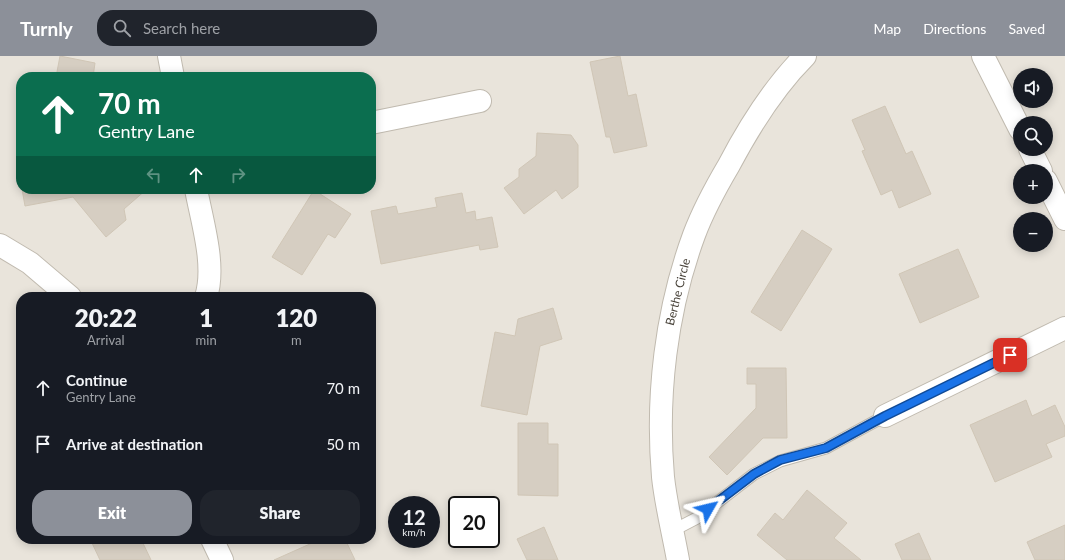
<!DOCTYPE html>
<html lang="en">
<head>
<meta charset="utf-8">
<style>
  :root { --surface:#171b24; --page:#20242c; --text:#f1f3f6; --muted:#9ea1a6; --accent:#8c9099 }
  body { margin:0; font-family:Lato,sans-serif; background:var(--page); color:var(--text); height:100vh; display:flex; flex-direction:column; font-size:15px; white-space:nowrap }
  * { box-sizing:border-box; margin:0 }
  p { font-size:13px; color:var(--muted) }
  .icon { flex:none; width:22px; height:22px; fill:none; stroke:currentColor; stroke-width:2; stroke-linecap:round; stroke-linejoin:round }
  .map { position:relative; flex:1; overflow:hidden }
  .side { position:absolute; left:16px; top:236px; width:360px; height:252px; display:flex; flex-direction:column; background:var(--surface); border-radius:16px; box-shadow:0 2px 10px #0003 }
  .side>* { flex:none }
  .banner { position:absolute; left:16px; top:16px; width:360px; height:122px; border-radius:16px; box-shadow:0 2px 10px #0003; background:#0b6e4f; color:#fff; overflow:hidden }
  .buttons { position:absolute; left:1013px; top:12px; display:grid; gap:8px }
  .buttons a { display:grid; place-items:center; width:40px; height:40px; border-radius:50%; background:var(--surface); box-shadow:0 2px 10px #0003; font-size:20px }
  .speed { position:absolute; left:388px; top:440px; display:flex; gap:8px; font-size:20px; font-weight:700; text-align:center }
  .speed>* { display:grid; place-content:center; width:52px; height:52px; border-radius:50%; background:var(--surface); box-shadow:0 2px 10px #0003; line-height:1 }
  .speed small { font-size:10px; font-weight:400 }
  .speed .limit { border:2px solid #111; border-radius:6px; background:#fff; color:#111 }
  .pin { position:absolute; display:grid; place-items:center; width:34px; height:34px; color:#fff; margin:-17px; border-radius:8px; box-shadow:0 2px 6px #0006 }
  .me { position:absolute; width:44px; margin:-22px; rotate:53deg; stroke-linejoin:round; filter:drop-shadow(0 0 3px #0008) }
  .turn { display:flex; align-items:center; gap:14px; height:84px; padding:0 16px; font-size:18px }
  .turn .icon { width:52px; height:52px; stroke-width:2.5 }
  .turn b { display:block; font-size:28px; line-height:34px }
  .lanes { display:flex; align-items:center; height:38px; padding:0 16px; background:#0003; justify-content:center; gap:20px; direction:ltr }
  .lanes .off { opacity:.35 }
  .eta { display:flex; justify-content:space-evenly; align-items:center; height:68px; text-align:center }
  .eta b { font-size:24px; font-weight:800; line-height:28px }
  .button { display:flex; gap:8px; margin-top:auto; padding:8px 16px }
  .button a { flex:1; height:46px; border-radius:16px; background:var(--accent); color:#fff; font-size:16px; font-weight:800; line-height:46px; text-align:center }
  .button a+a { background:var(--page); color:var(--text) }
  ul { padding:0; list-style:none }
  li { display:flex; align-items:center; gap:12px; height:56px; padding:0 16px }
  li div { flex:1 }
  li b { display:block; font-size:15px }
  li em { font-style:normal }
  header { display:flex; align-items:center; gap:24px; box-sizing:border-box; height:56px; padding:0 20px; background:var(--accent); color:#fff }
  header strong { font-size:19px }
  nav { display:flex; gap:22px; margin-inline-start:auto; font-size:14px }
  .search { width:280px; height:36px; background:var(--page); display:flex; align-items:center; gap:10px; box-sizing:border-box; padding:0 14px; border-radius:16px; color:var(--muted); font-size:15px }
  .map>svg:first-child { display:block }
</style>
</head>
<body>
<header>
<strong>Turnly</strong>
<div class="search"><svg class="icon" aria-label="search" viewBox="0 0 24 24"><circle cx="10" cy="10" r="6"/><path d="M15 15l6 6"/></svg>Search here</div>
<nav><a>Map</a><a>Directions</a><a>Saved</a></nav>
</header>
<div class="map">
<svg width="1065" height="504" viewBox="0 0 1065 504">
  <rect width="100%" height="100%" fill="#f5f2ec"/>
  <!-- residential -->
  <path fill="#e9e4db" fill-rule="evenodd" d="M 0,0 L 1065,0 L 1065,504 L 0,504 ZM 1020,19 L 1046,19 L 1046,45 L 1020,45 ZM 21,21 L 371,21 L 371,133 L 21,133 ZM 1020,67 L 1046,67 L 1046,93 L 1020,93 ZM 1020,115 L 1046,115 L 1046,141 L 1020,141 ZM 1020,163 L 1046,163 L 1046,189 L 1020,189 ZM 21,241 L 371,241 L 371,483 L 21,483 ZM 397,449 L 431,449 L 431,483 L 397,483 ZM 457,449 L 491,449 L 491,483 L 457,483 Z"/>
  <!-- building -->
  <g fill="#d6cec2" stroke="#d0c6b6">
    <polygon points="60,0 95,7 93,21 56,21"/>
    <polygon points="620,0 628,40 636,38 647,90 614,97 610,81 606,81 590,6"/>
    <polygon points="885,50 906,98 912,95 931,138 899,152 892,134 881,139 862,95 865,94 852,64"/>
    <polygon points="537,77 571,79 578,89 578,131 562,143 556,134 524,158 504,132 519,121 519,113 536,100"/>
    <polygon points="22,133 147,133 124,153 126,164 106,181 73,141 25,150"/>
    <polygon points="314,134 351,158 335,182 328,178 302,219 272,201"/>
    <polygon points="462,137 466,157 475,155 476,164 492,161 498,191 480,194 479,189 381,208 371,155 396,150 398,158 437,151 435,142"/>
    <polygon points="802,174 832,193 781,275 751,256"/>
    <polygon points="958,193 979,241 920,267 899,218"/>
    <polygon points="553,252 562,283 540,290 527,359 481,350 495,276 515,280 518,263"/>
    <polygon points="747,312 786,312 787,382 763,382 727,419 709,401 756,352 756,328 747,328"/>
    <polygon points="1026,344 1032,360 1055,349 1065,371 1065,380 1046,388 1052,401 995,426 970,369"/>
    <polygon points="518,367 548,367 548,388 558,388 558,440 518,439"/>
    <polygon points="807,434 847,467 834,482 861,504 787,504 757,479 775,457 783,464"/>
    <polygon points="1065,469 1065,504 1035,504 1027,486"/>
    <polygon points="544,471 558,504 527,504 517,483"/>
    <polygon points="919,477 931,504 902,504 895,488"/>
    <polygon points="101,483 141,483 151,504 100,504 92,487"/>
    <polygon points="321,483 345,483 355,504 274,504"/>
  </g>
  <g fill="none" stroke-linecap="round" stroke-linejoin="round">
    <!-- lane casing -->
    <g stroke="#c0baaf" stroke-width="13">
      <polyline id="lane" points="672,475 697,462 754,418 780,405 826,392 885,360"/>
    </g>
    <!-- street casing -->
    <g stroke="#c0baaf" stroke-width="24">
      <g id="street">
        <polyline points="169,0 173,21"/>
        <polyline points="983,0 1020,73"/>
        <polyline points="371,67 480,45"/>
        <polyline points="1030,93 1041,115"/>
        <polyline points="1046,125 1065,163"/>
        <path d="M 196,133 C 202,166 216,209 206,241"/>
        <polyline points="0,189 30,207 70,241"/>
        <polyline points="885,360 1065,272"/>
        <polyline points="212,483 222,504"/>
        <path d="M 678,504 C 673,476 666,449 663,421 C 656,340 666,255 694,179 C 703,155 716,131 729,109 C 749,71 774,31 805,0"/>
      </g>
    </g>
    <!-- lane -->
    <use href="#lane" stroke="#fff" stroke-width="11"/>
    <!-- street -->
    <use href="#street" stroke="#fff" stroke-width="22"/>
  </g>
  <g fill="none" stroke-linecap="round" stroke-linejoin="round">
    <!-- route casing -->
    <g stroke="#114b97" stroke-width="10">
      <polyline id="route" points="708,453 754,418 780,404 826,392 885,360 1010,299"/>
    </g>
    <!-- route -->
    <use href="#route" stroke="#1a73e8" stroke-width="7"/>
  </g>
  <g text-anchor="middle" stroke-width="3.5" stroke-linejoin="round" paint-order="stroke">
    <!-- street labels -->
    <g font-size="12" fill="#49433a" stroke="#fff">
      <text transform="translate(678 236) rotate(-76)" y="4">Berthe Circle</text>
    </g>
  </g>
</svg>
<div class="buttons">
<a><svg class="icon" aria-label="sound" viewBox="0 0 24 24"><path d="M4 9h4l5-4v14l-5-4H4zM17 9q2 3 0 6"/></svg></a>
<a><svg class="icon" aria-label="search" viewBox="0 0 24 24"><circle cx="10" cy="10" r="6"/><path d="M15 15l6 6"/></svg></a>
<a>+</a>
<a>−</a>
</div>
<div class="speed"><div>12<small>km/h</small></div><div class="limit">20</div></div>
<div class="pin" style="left:1010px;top:299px;background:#d93025"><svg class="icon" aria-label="arrive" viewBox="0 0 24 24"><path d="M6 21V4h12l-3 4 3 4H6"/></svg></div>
<svg class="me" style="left:708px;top:453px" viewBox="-20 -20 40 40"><path d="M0-17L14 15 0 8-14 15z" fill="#1a73e8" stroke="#fff" stroke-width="4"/></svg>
<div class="banner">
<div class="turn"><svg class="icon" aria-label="ahead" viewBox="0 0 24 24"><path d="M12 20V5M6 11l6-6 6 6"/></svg><div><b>70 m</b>Gentry Lane</div></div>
<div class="lanes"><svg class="icon off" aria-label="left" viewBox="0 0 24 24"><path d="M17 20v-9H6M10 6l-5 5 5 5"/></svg><svg class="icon" aria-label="ahead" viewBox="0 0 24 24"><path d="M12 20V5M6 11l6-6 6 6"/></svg><svg class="icon off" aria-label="right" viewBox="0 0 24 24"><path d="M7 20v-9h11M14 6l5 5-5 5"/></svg></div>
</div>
<section class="side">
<div class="eta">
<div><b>20:22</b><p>Arrival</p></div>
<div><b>1</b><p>min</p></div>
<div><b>120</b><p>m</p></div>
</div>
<ul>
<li><svg class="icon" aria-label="ahead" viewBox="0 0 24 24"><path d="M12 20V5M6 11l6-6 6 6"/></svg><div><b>Continue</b><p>Gentry Lane</p></div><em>70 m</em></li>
<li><svg class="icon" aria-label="arrive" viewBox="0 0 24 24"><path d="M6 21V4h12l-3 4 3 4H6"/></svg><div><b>Arrive at destination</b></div><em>50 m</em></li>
</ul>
<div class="button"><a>Exit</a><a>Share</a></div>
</section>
</div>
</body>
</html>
